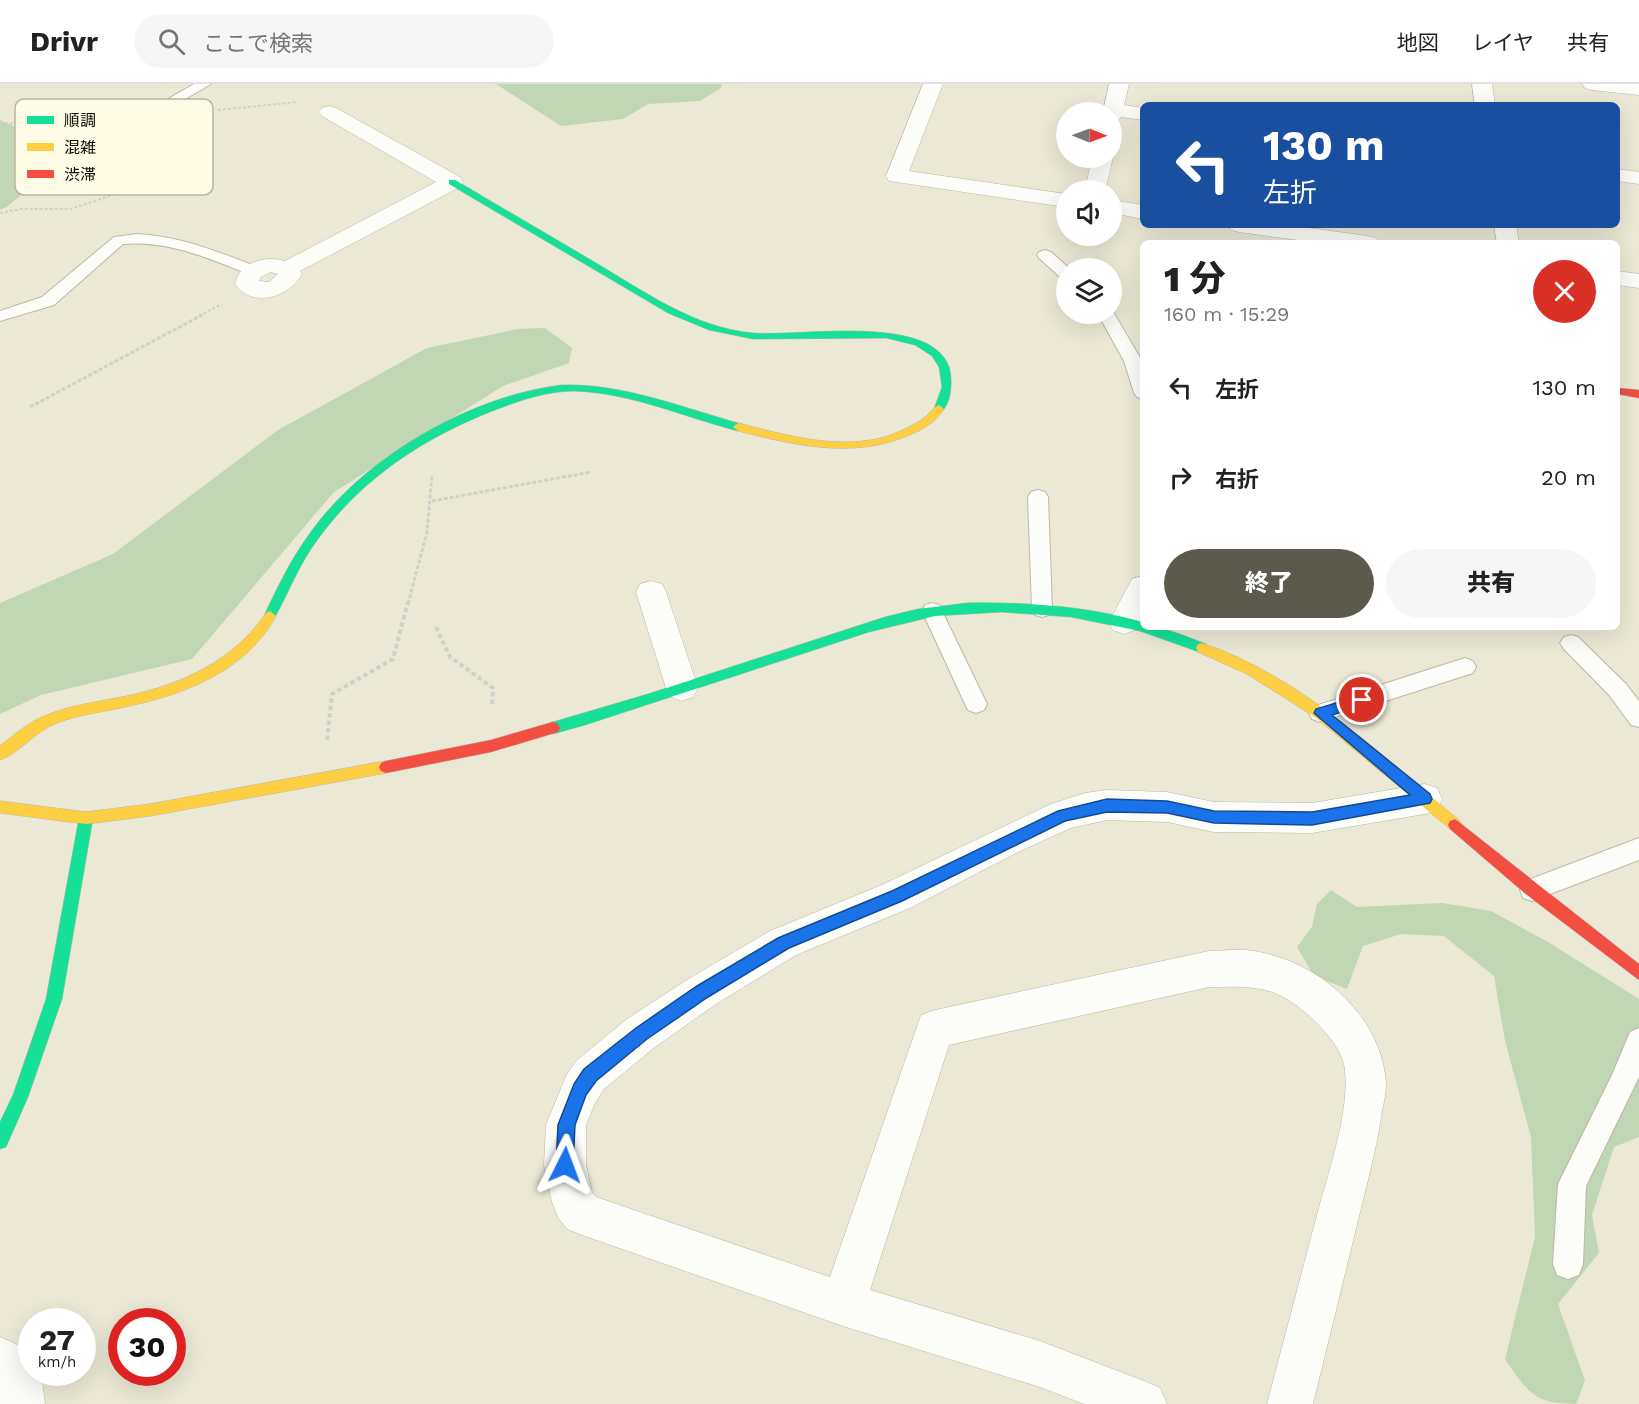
<!DOCTYPE html>
<html lang="ja">
<head>
<meta charset="utf-8">
<style>
  :root { --surface:#fff; --page:#f6f6f6; --text:#222; --muted:#767676; --line:#e0e0e0; --accent:#5c5a4c }
  body { margin:0; font-family:"Work Sans","Noto Sans JP",sans-serif; background:var(--page); color:var(--text); height:100vh; display:flex; flex-direction:column; font-size:22px; white-space:nowrap }
  * { box-sizing:border-box; margin:0 }
  p { font-size:20px; color:var(--muted) }
  .icon { flex:none; width:33px; height:33px; fill:none; stroke:currentColor; stroke-width:2; stroke-linecap:round; stroke-linejoin:round }
  .map { position:relative; flex:1; overflow:hidden }
  .drawer { position:absolute; left:1140px; top:156px; width:480px; height:390px; display:flex; flex-direction:column; background:var(--surface); border-radius:9px; box-shadow:0 6px 24px #0002 }
  .drawer>* { flex:none }
  .banner { position:absolute; left:1140px; top:18px; width:480px; height:126px; border-radius:9px; box-shadow:0 6px 24px #0002; background:#1a4fa0; color:#fff; overflow:hidden }
  .needle { width:39px; rotate:91deg }
  .tools { position:absolute; left:1056px; top:18px; display:grid; gap:12px }
  .tools a { display:grid; place-items:center; width:66px; height:66px; border-radius:50%; background:var(--surface); box-shadow:0 6px 24px #0002; font-size:30px }
  .speed { position:absolute; left:18px; top:1224px; display:flex; gap:12px; font-size:30px; font-weight:700; text-align:center }
  .speed>* { display:grid; place-content:center; width:78px; height:78px; border-radius:50%; background:var(--surface); box-shadow:0 6px 24px #0002; line-height:1 }
  .speed small { font-size:15px; font-weight:400 }
  .speed .limit { border:9px solid #d22; background:#fff; color:#111 }
  .pin { position:absolute; display:grid; place-items:center; width:51px; height:51px; color:#fff; margin:-26px; border:3px solid #fff; border-radius:50%; box-shadow:0 2px 6px #0007 }
  .me { position:absolute; width:66px; margin:-33px; rotate:3deg; stroke-linejoin:round; filter:drop-shadow(0 0 4px #0008) }
  .turn { display:flex; align-items:center; gap:21px; height:126px; padding:0 24px; font-size:27px }
  .turn .icon { width:78px; height:78px; stroke-width:2.5 }
  .turn b { display:block; font-size:42px; line-height:51px }
  .round { display:grid; place-items:center; flex:none; width:63px; height:63px; border-radius:32px; background:var(--page) }
  .overview { display:flex; align-items:center; justify-content:space-between; height:102px; padding:0 24px }
  h1 { font-size:36px; font-weight:800; line-height:45px }
  .primary-button { display:flex; gap:12px; margin-top:auto; padding:12px 24px }
  .primary-button a { flex:1; height:69px; border-radius:36px; background:var(--accent); color:#fff; font-size:24px; font-weight:800; line-height:69px; text-align:center }
  .primary-button a+a { background:var(--page); color:var(--text) }
  ul { padding:0; list-style:none }
  li { display:flex; align-items:center; gap:18px; height:90px; padding:0 24px }
  li div { flex:1 }
  li b { display:block; font-size:22px }
  li em { font-style:normal }
  header { display:flex; align-items:center; gap:36px; box-sizing:border-box; height:84px; padding:0 30px; background:var(--surface); border-bottom:2px solid var(--line) }
  header strong { font-size:28px }
  nav { display:flex; gap:33px; margin-inline-start:auto; font-size:21px }
  .search { width:420px; height:54px; background:var(--page); display:flex; align-items:center; gap:15px; box-sizing:border-box; padding:0 21px; border-radius:33px; color:var(--muted); font-size:22px }
  .map>svg:first-child { display:block }
</style>
</head>
<body>
<header>
<strong>Drivr</strong>
<div class="search"><svg class="icon" aria-label="search" viewBox="0 0 24 24"><circle cx="10" cy="10" r="6"/><path d="M15 15l6 6"/></svg>ここで検索</div>
<nav><a>地図</a><a>レイヤ</a><a>共有</a></nav>
</header>
<div class="map">
<svg width="1639" height="1320" viewBox="0 0 1639 1320">
  <rect width="100%" height="100%" fill="#ebe8d5"/>
  <!-- green -->
  <g fill="#c0d6b4">
    <polygon points="496,0 722,0 721,4 700,17 648,20 623,35 561,42"/>
    <polygon points="0,36 56,62 53,83 8,122 0,126"/>
    <polygon points="545,244 572,264 569,279 503,302 334,408 192,575 41,611 0,630 0,519 113,470 278,346 427,264 518,245"/>
    <path d="M 1331,806 L 1357,823 L 1442,819 L 1491,827 L 1548,858 L 1639,915 L 1639,1053 L 1614,1063 L 1592,1131 L 1599,1169 L 1558,1220 L 1585,1297 L 1576,1320 C 1533,1320 1527,1307 1505,1275 L 1535,1153 L 1531,1053 L 1505,957 L 1494,892 L 1444,852 L 1401,850 L 1363,862 L 1347,905 L 1314,892 L 1297,863 L 1312,843 L 1317,820 Z"/>
  </g>
  <g fill="none" stroke-linecap="round" stroke-linejoin="round">
    <!-- lane casing -->
    <g stroke="#bab8a8" stroke-width="2">
      <g id="lane">
        <polygon points="194,0 211,0 154,33 149,34 142,30"/>
        <path d="M 137,150 C 180,152 219,168 260,184 L 262,187 L 260,190 L 248,190 C 208,174 168,156 123,160 L 54,221 L 0,237 L 0,227 L 42,213 L 114,153 Z"/>
        <polygon points="1045,166 1051,168 1069,184 1066,184 1066,195 1060,193 1039,174 1037,171 1039,168"/>
        <polygon points="1112,226 1142,277 1143,315 1137,313 1134,309 1124,277 1098,230 1112,230"/>
        <polygon points="1038,406 1045,408 1048,413 1052,525 1049,531 1042,533 1035,531 1032,525 1028,413 1031,408"/>
        <polygon points="932,519 939,521 942,527 987,620 984,626 976,629 968,626 965,620 922,527 925,521"/>
        <polygon points="1571,551 1578,553 1626,600 1639,617 1639,643 1631,641 1610,612 1564,565 1560,559 1564,553"/>
        <polygon points="1465,574 1473,577 1476,583 1473,589 1320,638 1312,635 1309,629 1312,623"/>
        <polygon points="1639,754 1639,776 1532,817 1523,814 1520,806 1523,798"/>
        <polygon points="1639,944 1639,993 1586,1102 1583,1180 1579,1191 1568,1195 1557,1191 1553,1180 1558,1100 1612,991 1630,948"/>
      </g>
    </g>
    <!-- street casing -->
    <g stroke="#bab8a8" stroke-width="1">
      <g id="street">
        <polygon points="923,0 943,0 909,87 1066,110 1066,123 889,97 886,92"/>
        <polygon points="1109,0 1129,0 1124,21 1143,24 1143,36 1121,33 1119,36 1112,38 1112,28 1103,28"/>
        <polygon points="1472,0 1492,0 1495,21 1475,21"/>
        <polygon points="1582,0 1639,0 1639,11 1592,6 1585,4"/>
        <path d="M 329,22 L 336,24 L 460,93 L 463,98 L 460,103 L 300,187 L 302,190 C 290,213 252,225 235,200 C 239,178 266,171 285,177 L 436,98 L 322,32 L 319,28 L 322,24 ZM 270,188 L 278,190 L 269,198 L 259,197 L 261,193 Z"/>
        <polygon points="1112,73 1113,74 1105,106 1085,106 1092,74"/>
        <polygon points="1617,85 1639,88 1639,100 1617,97"/>
        <polygon points="1112,116 1143,121 1143,135 1112,129"/>
        <polygon points="1228,141 1287,141 1368,152 1376,154 1379,159 1319,159 1239,148 1231,146"/>
        <polygon points="1494,141 1516,141 1519,159 1497,159"/>
        <polygon points="1617,187 1639,190 1639,204 1617,201"/>
        <polygon points="1143,492 1143,531 1135,546 1124,550 1113,546 1109,538 1132,495"/>
        <polygon points="651,497 662,500 666,508 698,604 693,613 682,617 671,613 666,604 636,508 640,500"/>
        <path d="M 1425,700 L 1437,704 L 1442,715 L 1437,726 L 1425,730 L 1312,749 L 1214,748 L 1167,738 L 1107,736 L 1071,744 L 1020,767 L 910,824 L 796,871 L 716,920 L 655,963 L 604,1005 L 595,1019 L 586,1041 L 586,1081 L 592,1108 L 596,1113 L 830,1193 L 921,931 L 935,926 L 1209,867 C 1221,867 1234,865 1245,866 C 1313,872 1382,929 1386,1000 C 1386,1009 1384,1018 1382,1027 C 1378,1056 1371,1084 1364,1112 C 1347,1181 1330,1251 1313,1320 L 1267,1320 C 1284,1256 1301,1191 1318,1127 C 1329,1087 1352,1020 1344,980 C 1338,954 1297,916 1272,908 C 1251,901 1230,903 1209,903 L 949,961 L 870,1206 L 1040,1257 L 1144,1297 L 1160,1304 L 1167,1320 L 1084,1320 L 1040,1303 L 843,1242 L 582,1151 L 567,1145 L 558,1133 L 552,1118 L 544,1081 L 546,1041 L 566,992 L 576,977 L 627,935 L 690,894 L 770,847 L 884,800 L 1051,720 L 1085,709 L 1107,706 L 1167,708 L 1214,718 L 1312,719 Z"/>
        <polygon points="0,1253 16,1260 32,1274 32,1288 41,1288 45,1320 0,1320"/>
      </g>
    </g>
    <!-- fast casing -->
    <g stroke="#bab8a8" stroke-width="1">
      <g id="fast">
        <path d="M 449,96 L 455,96 C 502,124 549,151 596,179 C 645,208 695,244 753,249 C 799,253 930,229 949,283 C 953,295 952,323 939,329 L 934,325 L 942,303 L 939,283 L 932,272 L 915,261 L 886,254 L 753,255 L 709,246 L 668,229 L 449,100 Z"/>
        <path d="M 562,301 C 623,299 683,324 742,340 L 743,343 L 738,347 C 684,333 631,309 575,307 C 547,307 521,316 495,326 C 425,353 362,394 318,455 C 299,480 289,508 274,535 L 266,535 L 264,532 C 277,504 290,477 308,452 C 361,375 469,312 562,301 Z"/>
        <path d="M 967,519 C 1026,518 1086,522 1143,538 L 1143,543 C 1166,543 1185,552 1206,560 L 1208,564 L 1202,569 L 1140,547 L 1071,533 L 1001,528 L 935,532 L 869,548 L 585,641 L 553,650 L 548,648 L 546,644 L 548,640 L 553,638 L 648,610 L 885,533 L 918,525 Z"/>
        <polygon points="86,728 91,730 93,734 62,915 28,1013 6,1063 0,1065 0,1038 13,1011 46,915 79,734 81,730"/>
      </g>
    </g>
    <!-- slow casing -->
    <g stroke="#bab8a8" stroke-width="1">
      <g id="slow">
        <path d="M 939,321 L 944,325 C 935,339 922,346 907,352 C 852,375 794,361 738,347 L 733,343 L 738,339 C 785,351 840,367 888,352 C 901,347 915,341 925,333 C 930,329 933,324 939,321 Z"/>
        <path d="M 270,527 L 276,532 C 247,586 186,610 129,622 C 105,628 80,630 57,639 C 35,647 20,669 0,676 L 0,662 C 13,652 26,640 42,633 C 69,621 98,618 127,612 C 183,600 233,577 266,529 Z"/>
        <path d="M 1202,559 C 1301,592 1381,671 1460,737 L 1462,741 L 1460,745 L 1455,747 L 1450,745 L 1315,633 L 1247,590 L 1198,568 L 1196,564 L 1198,560 Z"/>
        <polygon points="386,677 391,679 393,683 391,687 386,689 150,732 86,740 0,729 0,717 86,728 150,720"/>
      </g>
    </g>
    <!-- jam casing -->
    <g stroke="#bab8a8" stroke-width="1">
      <g id="jam">
        <polygon points="1617,304 1639,306 1639,314 1617,310"/>
        <polygon points="553,638 558,640 560,644 558,648 491,668 386,689 381,687 379,683 381,679 386,677 491,656"/>
        <polygon points="1455,735 1639,880 1639,896 1527,811 1450,745 1448,741 1450,737"/>
      </g>
    </g>
    <!-- path-far2 -->
    <g stroke="#d1cfca" stroke-width="2" stroke-dasharray="3 2" stroke-linecap="butt">
      <polyline points="218,26 297,18"/>
      <polyline points="0,39 53,41 119,34"/>
      <polyline points="0,129 21,125 70,125 119,109 143,97 178,49"/>
      <polyline points="199,232 222,220"/>
    </g>
    <!-- path-far1 -->
    <g stroke="#d1cfca" stroke-width="3" stroke-dasharray="4 2" stroke-linecap="butt">
      <polyline points="30,323 202,231"/>
      <polyline points="432,417 591,388"/>
      <polyline points="408,520 427,448 432,392"/>
    </g>
    <!-- path -->
    <g stroke="#d1cfca" stroke-width="4" stroke-dasharray="4.5 3" stroke-linecap="butt">
      <polyline points="436,543 450,573 493,604 492,622"/>
      <polyline points="327,656 332,610 393,575 408,518"/>
    </g>
    <!-- lane -->
    <use href="#lane" fill="#fcfcf9" fill-rule="evenodd"/>
    <!-- street -->
    <use href="#street" fill="#fcfcf9" fill-rule="evenodd"/>
    <!-- fast -->
    <use href="#fast" fill="#16e098" fill-rule="evenodd"/>
    <!-- slow -->
    <use href="#slow" fill="#ffcf43" fill-rule="evenodd"/>
    <!-- jam -->
    <use href="#jam" fill="#f24e42" fill-rule="evenodd"/>
  </g>
  <!-- route -->
  <polygon fill="#1a73e8" stroke="#114b97" stroke-width="1.5" points="1362,611 1368,616 1366,620 1332,631 1430,710 1432,715 1430,719 1312,741 1214,739 1167,729 1107,728 1065,737 902,817 789,864 708,913 647,955 596,997 586,1011 575,1041 573,1081 571,1087 565,1089 559,1087 556,1081 558,1041 574,1000 584,985 636,944 697,902 778,854 892,807 1058,727 1107,715 1167,717 1214,727 1312,728 1410,711 1314,629 1316,625"/>
  <!-- legend -->
  <rect x="15" y="15" width="198" height="96" rx="9" fill="#fefbe6" stroke="#b6b4a2" stroke-width="1.5"/>
  <rect x="27" y="32" width="27" height="8" fill="#16e098"/>
  <rect x="27" y="59" width="27" height="8" fill="#ffcf43"/>
  <rect x="27" y="86" width="27" height="8" fill="#f24e42"/>
  <g font-size="16" fill="#0f0d03">
    <text x="64" y="42">順調</text>
    <text x="64" y="69">混雑</text>
    <text x="64" y="96">渋滞</text>
  </g>
</svg>
<div class="tools">
<a><svg class="needle" viewBox="-14 -14 28 28"><path d="M0-13l5 13h-10z" fill="#e53935"/><path d="M0 13l5-13h-10z" fill="#767676"/></svg></a>
<a><svg class="icon" aria-label="sound" viewBox="0 0 24 24"><path d="M4 9h4l5-4v14l-5-4H4zM17 9q2 3 0 6"/></svg></a>
<a><svg class="icon" aria-label="layers" viewBox="0 0 24 24"><path d="M12 4l9 5-9 5-9-5zM3 14l9 5 9-5"/></svg></a>
</div>
<div class="speed"><div>27<small>km/h</small></div><div class="limit">30</div></div>
<div class="pin" style="left:1362px;top:616px;background:#d93025"><svg class="icon" aria-label="arrive" viewBox="0 0 24 24"><path d="M6 21V4h12l-3 4 3 4H6"/></svg></div>
<svg class="me" style="left:565px;top:1081px" viewBox="-20 -20 40 40"><path d="M0-17L14 15 0 8-14 15z" fill="#1a73e8" stroke="#fff" stroke-width="4"/></svg>
<div class="banner">
<div class="turn"><svg class="icon" aria-label="left" viewBox="0 0 24 24"><path d="M17 20v-9H6M10 6l-5 5 5 5"/></svg><div><b>130 m</b>左折</div></div>
</div>
<section class="drawer">
<div class="overview"><div><h1>1 分</h1><p>160 m · 15:29</p></div><a class="round" style="background:#d93025;color:#fff"><svg class="icon" aria-label="close" viewBox="0 0 24 24"><path d="M6 6l12 12M18 6L6 18"/></svg></a></div>
<ul>
<li><svg class="icon" aria-label="left" viewBox="0 0 24 24"><path d="M17 20v-9H6M10 6l-5 5 5 5"/></svg><div><b>左折</b></div><em>130 m</em></li>
<li><svg class="icon" aria-label="right" viewBox="0 0 24 24"><path d="M7 20v-9h11M14 6l5 5-5 5"/></svg><div><b>右折</b></div><em>20 m</em></li>
</ul>
<div class="primary-button"><a>終了</a><a>共有</a></div>
</section>
</div>
</body>
</html>
